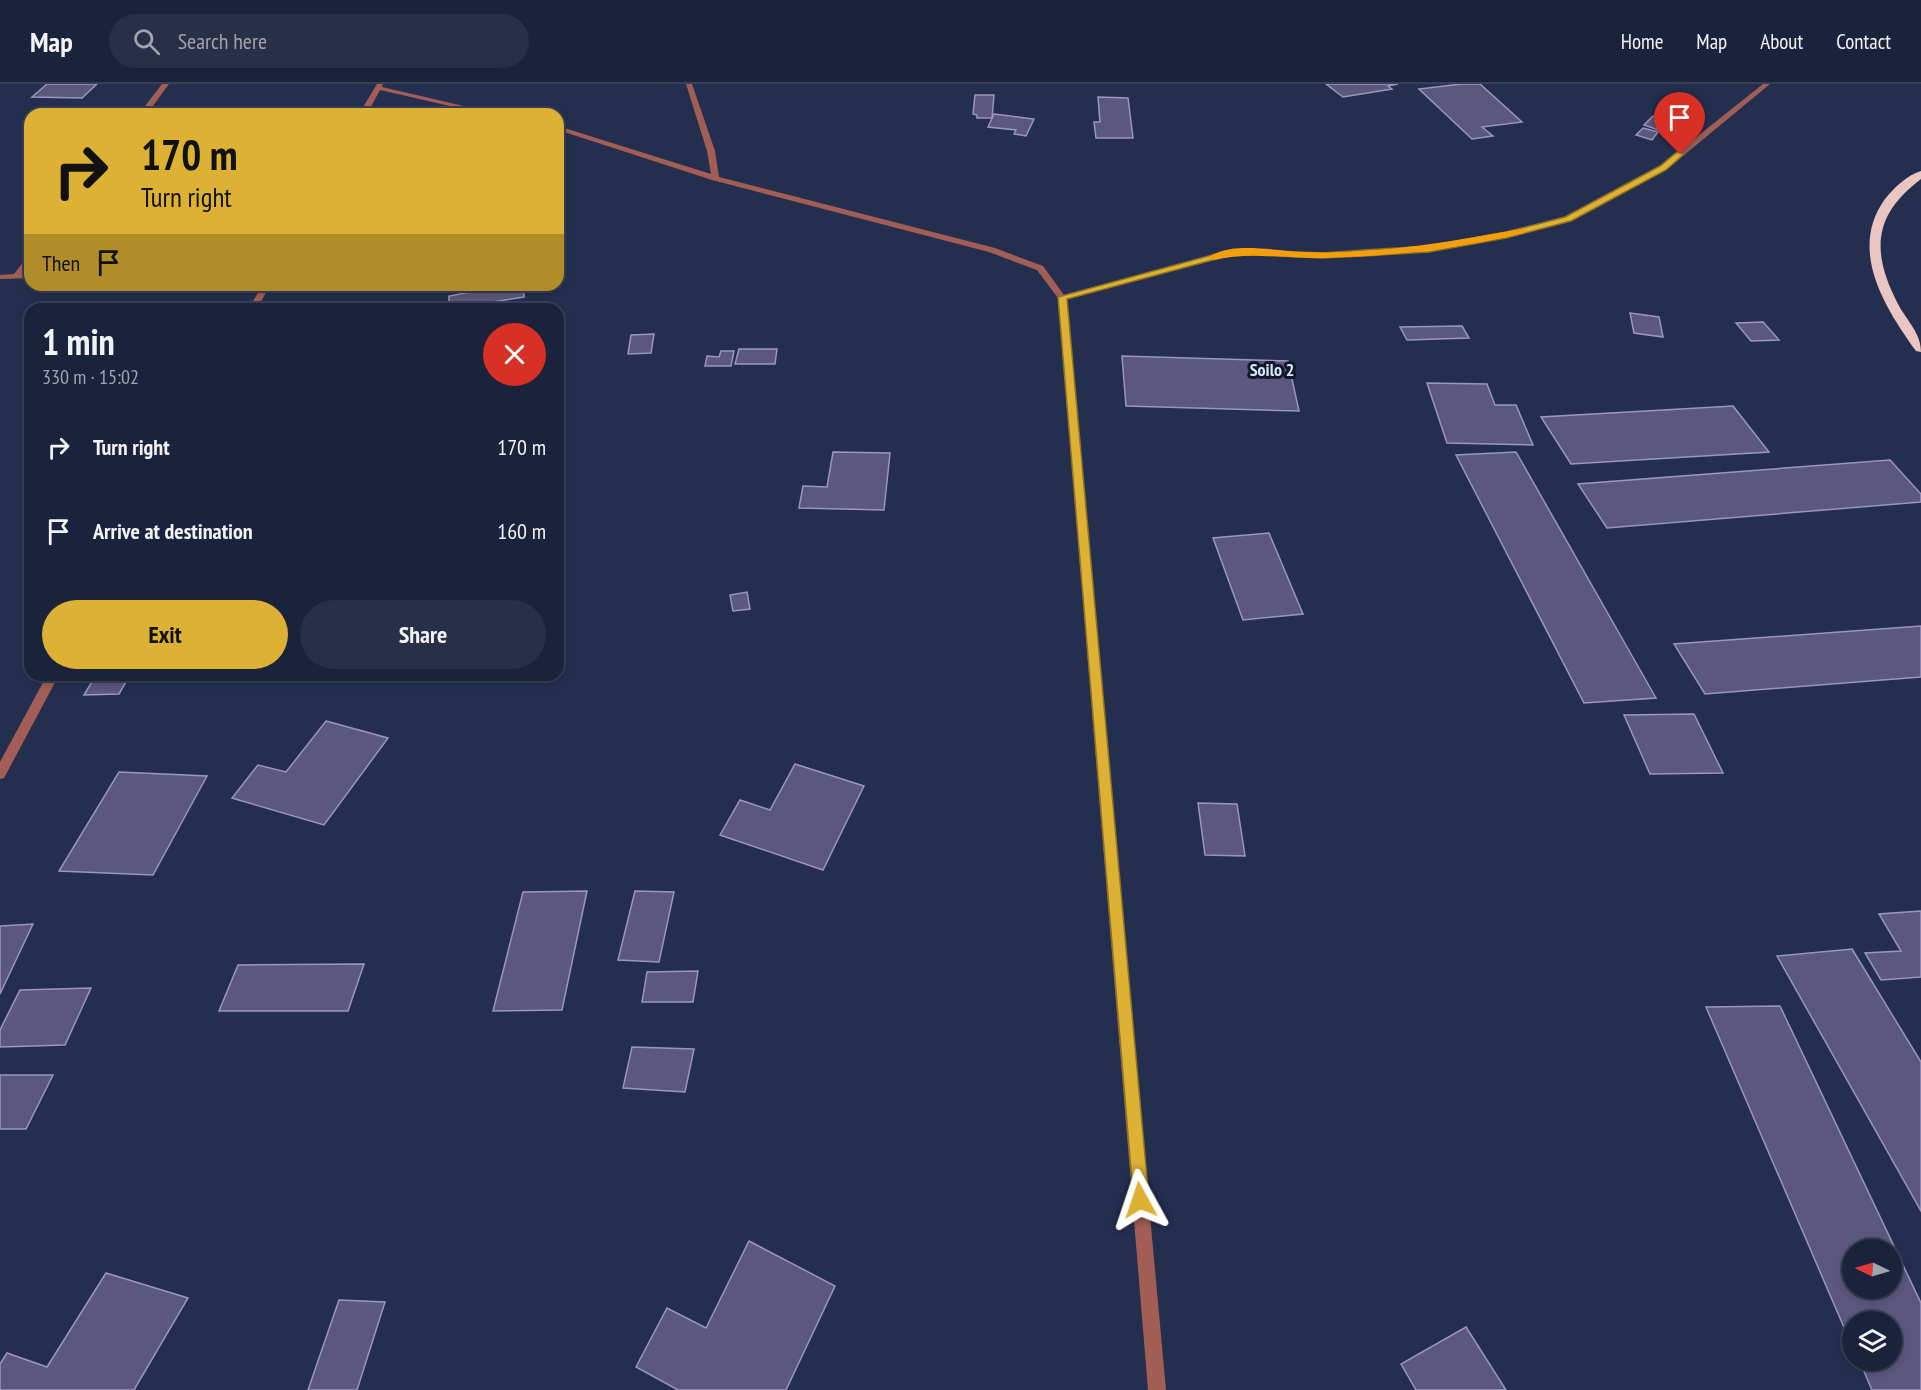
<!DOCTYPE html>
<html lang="en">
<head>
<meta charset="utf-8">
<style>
  :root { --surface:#1b233c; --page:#282f47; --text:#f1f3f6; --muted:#a0a4af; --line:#394056; --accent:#ddb133 }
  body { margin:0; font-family:"PT Sans Narrow",sans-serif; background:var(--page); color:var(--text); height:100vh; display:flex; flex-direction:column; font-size:22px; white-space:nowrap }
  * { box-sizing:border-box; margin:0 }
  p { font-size:20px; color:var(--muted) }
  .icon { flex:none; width:33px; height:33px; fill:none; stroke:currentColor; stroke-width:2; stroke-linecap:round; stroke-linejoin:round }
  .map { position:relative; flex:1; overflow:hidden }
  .details { position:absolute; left:24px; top:219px; width:540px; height:378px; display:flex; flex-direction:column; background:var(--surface); border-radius:18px; box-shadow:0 3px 9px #0003,0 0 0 2px var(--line) }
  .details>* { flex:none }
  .top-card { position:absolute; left:24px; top:24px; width:540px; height:183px; border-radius:18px; box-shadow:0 3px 9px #0003,0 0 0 2px var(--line); background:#ddb133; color:#111; overflow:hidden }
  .needle { width:39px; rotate:275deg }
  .tools { position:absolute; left:1842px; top:1155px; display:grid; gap:12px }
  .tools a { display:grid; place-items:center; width:60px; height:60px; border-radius:50%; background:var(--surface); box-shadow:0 3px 9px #0003,0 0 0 2px var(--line); font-size:30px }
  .pin { position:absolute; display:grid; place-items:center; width:51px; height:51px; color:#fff; margin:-62px -26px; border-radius:50% 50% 50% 0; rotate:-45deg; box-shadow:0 0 6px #0007 }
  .pin .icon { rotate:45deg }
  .me { position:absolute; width:66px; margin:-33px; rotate:355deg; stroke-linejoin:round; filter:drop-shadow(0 0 4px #0008) }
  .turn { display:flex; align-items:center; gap:21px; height:126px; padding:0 18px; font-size:27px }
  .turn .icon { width:78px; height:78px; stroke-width:2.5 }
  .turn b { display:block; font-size:42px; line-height:51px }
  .then { display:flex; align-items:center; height:57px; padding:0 18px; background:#0003; gap:12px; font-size:22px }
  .round { display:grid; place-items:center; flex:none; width:63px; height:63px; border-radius:32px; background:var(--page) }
  .overview { display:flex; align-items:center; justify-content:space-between; height:102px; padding:0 18px }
  h1 { font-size:36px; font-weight:700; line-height:45px }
  .primary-button { display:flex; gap:12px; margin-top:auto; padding:12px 18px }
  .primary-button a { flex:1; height:69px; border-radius:36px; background:var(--accent); color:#111; font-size:24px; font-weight:700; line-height:69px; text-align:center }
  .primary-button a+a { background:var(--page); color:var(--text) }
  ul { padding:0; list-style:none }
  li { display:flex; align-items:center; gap:18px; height:84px; padding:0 18px }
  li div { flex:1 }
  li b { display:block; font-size:22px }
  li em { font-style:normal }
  header { display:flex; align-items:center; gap:36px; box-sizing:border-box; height:84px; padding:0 30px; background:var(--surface); border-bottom:2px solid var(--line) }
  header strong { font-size:28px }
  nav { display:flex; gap:33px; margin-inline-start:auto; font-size:21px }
  .search { width:420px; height:54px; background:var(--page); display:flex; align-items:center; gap:15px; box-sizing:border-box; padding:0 21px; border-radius:33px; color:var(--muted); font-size:22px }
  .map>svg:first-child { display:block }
</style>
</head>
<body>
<header>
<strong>Map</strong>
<div class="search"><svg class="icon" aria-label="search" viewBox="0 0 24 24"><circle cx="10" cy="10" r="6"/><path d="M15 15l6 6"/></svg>Search here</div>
<nav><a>Home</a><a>Map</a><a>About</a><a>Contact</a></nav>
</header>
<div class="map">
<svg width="1921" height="1306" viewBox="0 0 1921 1306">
  <rect width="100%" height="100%" fill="#242f50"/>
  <!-- building -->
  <g fill="#5b577d" stroke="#9a96c1" stroke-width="1.5" fill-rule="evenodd">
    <polygon points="47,0 97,0 82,14 32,13"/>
    <polygon points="1326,0 1398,0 1388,2 1392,5 1343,13"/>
    <polygon points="1461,0 1480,0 1522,38 1482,43 1493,52 1472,55 1419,5"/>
    <polygon points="975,11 994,11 992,34 977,34 977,31 973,30"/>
    <polygon points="1098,13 1128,14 1133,54 1096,54 1094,38 1100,38"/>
    <polygon points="994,30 1034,35 1026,52 1014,50 1016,46 988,43"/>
    <polygon points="1653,32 1670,38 1661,47 1644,41"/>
    <polygon points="1643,44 1658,48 1652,56 1636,51"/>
    <polygon points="470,201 523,201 524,213 449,225 449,212 470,208"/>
    <polygon points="1630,229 1659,233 1663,253 1634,249"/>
    <polygon points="1763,238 1779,256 1751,257 1736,239"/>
    <polygon points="1462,242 1469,254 1407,256 1400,243"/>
    <polygon points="654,250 651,269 628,270 631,251"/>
    <polygon points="739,265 777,265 775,280 735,280"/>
    <polygon points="721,267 734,267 731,282 705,282 707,272 719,273"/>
    <polygon points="1122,272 1288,277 1299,327 1126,322"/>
    <polygon points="1427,299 1487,300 1495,321 1516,321 1533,361 1447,359"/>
    <polygon points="1733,322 1769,368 1571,380 1541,333"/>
    <polygon points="833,368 890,369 884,426 799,424 803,402 827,403"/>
    <polygon points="1516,368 1656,614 1584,619 1456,371"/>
    <polygon points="1890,376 1921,410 1921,418 1607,444 1578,400"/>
    <polygon points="1269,449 1303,530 1243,536 1213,454"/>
    <polygon points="747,508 750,525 733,527 730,511"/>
    <polygon points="1921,542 1921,593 1705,610 1674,560"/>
    <polygon points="96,591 130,591 119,610 84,611"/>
    <polygon points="1694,630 1723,689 1650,690 1624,631"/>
    <polygon points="326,637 388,654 324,741 232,714 258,681 286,688"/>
    <polygon points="795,680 864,702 823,786 720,751 740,716 770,726"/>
    <polygon points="119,688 207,692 153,791 59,787"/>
    <polygon points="1198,719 1237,720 1245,772 1205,771"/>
    <polygon points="587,807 562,926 493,927 523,808"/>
    <polygon points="635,807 674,808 659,878 618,876"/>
    <polygon points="1921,827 1921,893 1881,896 1865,869 1901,867 1879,830"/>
    <polygon points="33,840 0,910 0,842"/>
    <polygon points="1852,865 1921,978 1921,1127 1777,872"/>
    <polygon points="364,880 348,927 219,927 238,881"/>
    <polygon points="698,887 693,918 642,918 647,888"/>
    <polygon points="91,904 65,961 0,963 0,946 20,906"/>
    <path d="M 1780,922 L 1921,1219 L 1921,1306 L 1872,1306 L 1859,1276 L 1892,1276 L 1892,1238 L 1852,1238 L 1852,1262 L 1706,923 ZM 1852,1166 L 1892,1166 L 1892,1204 L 1852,1204 Z"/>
    <polygon points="632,963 694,965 685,1008 623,1004"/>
    <polygon points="0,991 53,991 26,1045 0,1045"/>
    <polygon points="749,1157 835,1202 786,1306 678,1306 636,1283 667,1224 706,1244"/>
    <polygon points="106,1189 188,1214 134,1306 0,1306 0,1280 7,1269 47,1283"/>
    <polygon points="339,1216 385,1218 357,1306 308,1306"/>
    <polygon points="1466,1243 1506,1306 1416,1306 1401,1280"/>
  </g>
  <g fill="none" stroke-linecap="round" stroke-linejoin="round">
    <!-- street -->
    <g fill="#a25e55" fill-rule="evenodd">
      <polygon points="162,0 169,0 147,30 139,30"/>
      <polygon points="377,0 383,0 382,3 498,30 485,30 380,6 367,30 359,30"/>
      <polygon points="686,0 692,0 715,67 719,93 995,164 1043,182 1064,211 1234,166 1322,170 1429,163 1506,149 1565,133 1660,82 1763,0 1770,0 1666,86 1571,137 1506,153 1429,167 1322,174 1234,170 1066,215 1166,1306 1148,1306 1058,214 1037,186 989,168 712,96 558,46 558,42 711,90 707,67"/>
      <polygon points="27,173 30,173 30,181 23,190 30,190 30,194 0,195 0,191 14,190"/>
      <polygon points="262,201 270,201 257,225 249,225"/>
      <polygon points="47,591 59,591 4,694 0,695 0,678"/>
    </g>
    <!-- highway -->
    <path fill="#e9c6c1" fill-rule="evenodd" d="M 1921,87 L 1921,95 C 1873,131 1871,168 1898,220 C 1907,237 1921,249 1921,268 L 1916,267 C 1885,224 1848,166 1885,115 C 1894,104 1907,91 1921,87 Z"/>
  </g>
  <!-- route -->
  <polygon fill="#ddb133" stroke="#907321" stroke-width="1.5" points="1677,68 1684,70 1666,86 1571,137 1506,154 1429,168 1364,172 1322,174 1235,170 1067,215 1149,1116 1146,1122 1140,1125 1134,1122 1058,213 1234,165 1322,169 1364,166 1429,162 1506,148 1565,133 1660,82"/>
  <!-- slow -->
  <path fill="#f59e0b" d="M 1521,145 L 1526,147 L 1524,149 C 1458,165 1391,172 1324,174 C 1286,175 1250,167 1214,176 L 1209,173 C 1232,157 1276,167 1303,168 C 1377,171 1449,158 1521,145 Z"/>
  <g text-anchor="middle" stroke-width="6" stroke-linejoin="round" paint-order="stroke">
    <!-- far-quarter labels -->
    <g font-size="18" font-weight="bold" fill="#dae4fe" stroke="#131827">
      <text x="1272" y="292">Soilo 2</text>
    </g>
  </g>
</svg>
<div class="tools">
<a><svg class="needle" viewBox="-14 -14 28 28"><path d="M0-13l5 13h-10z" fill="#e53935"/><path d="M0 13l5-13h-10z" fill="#a0a4af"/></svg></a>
<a><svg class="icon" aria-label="layers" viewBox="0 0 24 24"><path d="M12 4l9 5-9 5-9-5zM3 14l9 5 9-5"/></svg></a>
</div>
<div class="pin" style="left:1680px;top:70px;background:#d93025"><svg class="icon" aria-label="arrive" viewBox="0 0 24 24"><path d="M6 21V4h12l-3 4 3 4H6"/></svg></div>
<svg class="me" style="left:1140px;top:1116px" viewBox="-20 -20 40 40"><path d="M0-17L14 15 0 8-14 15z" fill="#ddb133" stroke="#fff" stroke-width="4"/></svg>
<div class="top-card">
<div class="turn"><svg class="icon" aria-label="right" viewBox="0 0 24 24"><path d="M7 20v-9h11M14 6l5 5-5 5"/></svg><div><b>170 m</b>Turn right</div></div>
<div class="then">Then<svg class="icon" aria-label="arrive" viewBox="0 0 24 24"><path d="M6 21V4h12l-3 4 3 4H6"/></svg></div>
</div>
<section class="details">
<div class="overview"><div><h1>1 min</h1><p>330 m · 15:02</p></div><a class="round" style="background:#d93025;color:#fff"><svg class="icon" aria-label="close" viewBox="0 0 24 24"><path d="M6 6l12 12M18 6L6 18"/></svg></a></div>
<ul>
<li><svg class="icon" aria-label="right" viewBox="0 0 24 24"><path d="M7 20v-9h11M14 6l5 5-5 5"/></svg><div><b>Turn right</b></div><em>170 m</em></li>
<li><svg class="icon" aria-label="arrive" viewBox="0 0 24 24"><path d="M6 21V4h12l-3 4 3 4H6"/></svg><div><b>Arrive at destination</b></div><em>160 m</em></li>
</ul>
<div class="primary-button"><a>Exit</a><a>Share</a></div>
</section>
</div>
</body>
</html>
